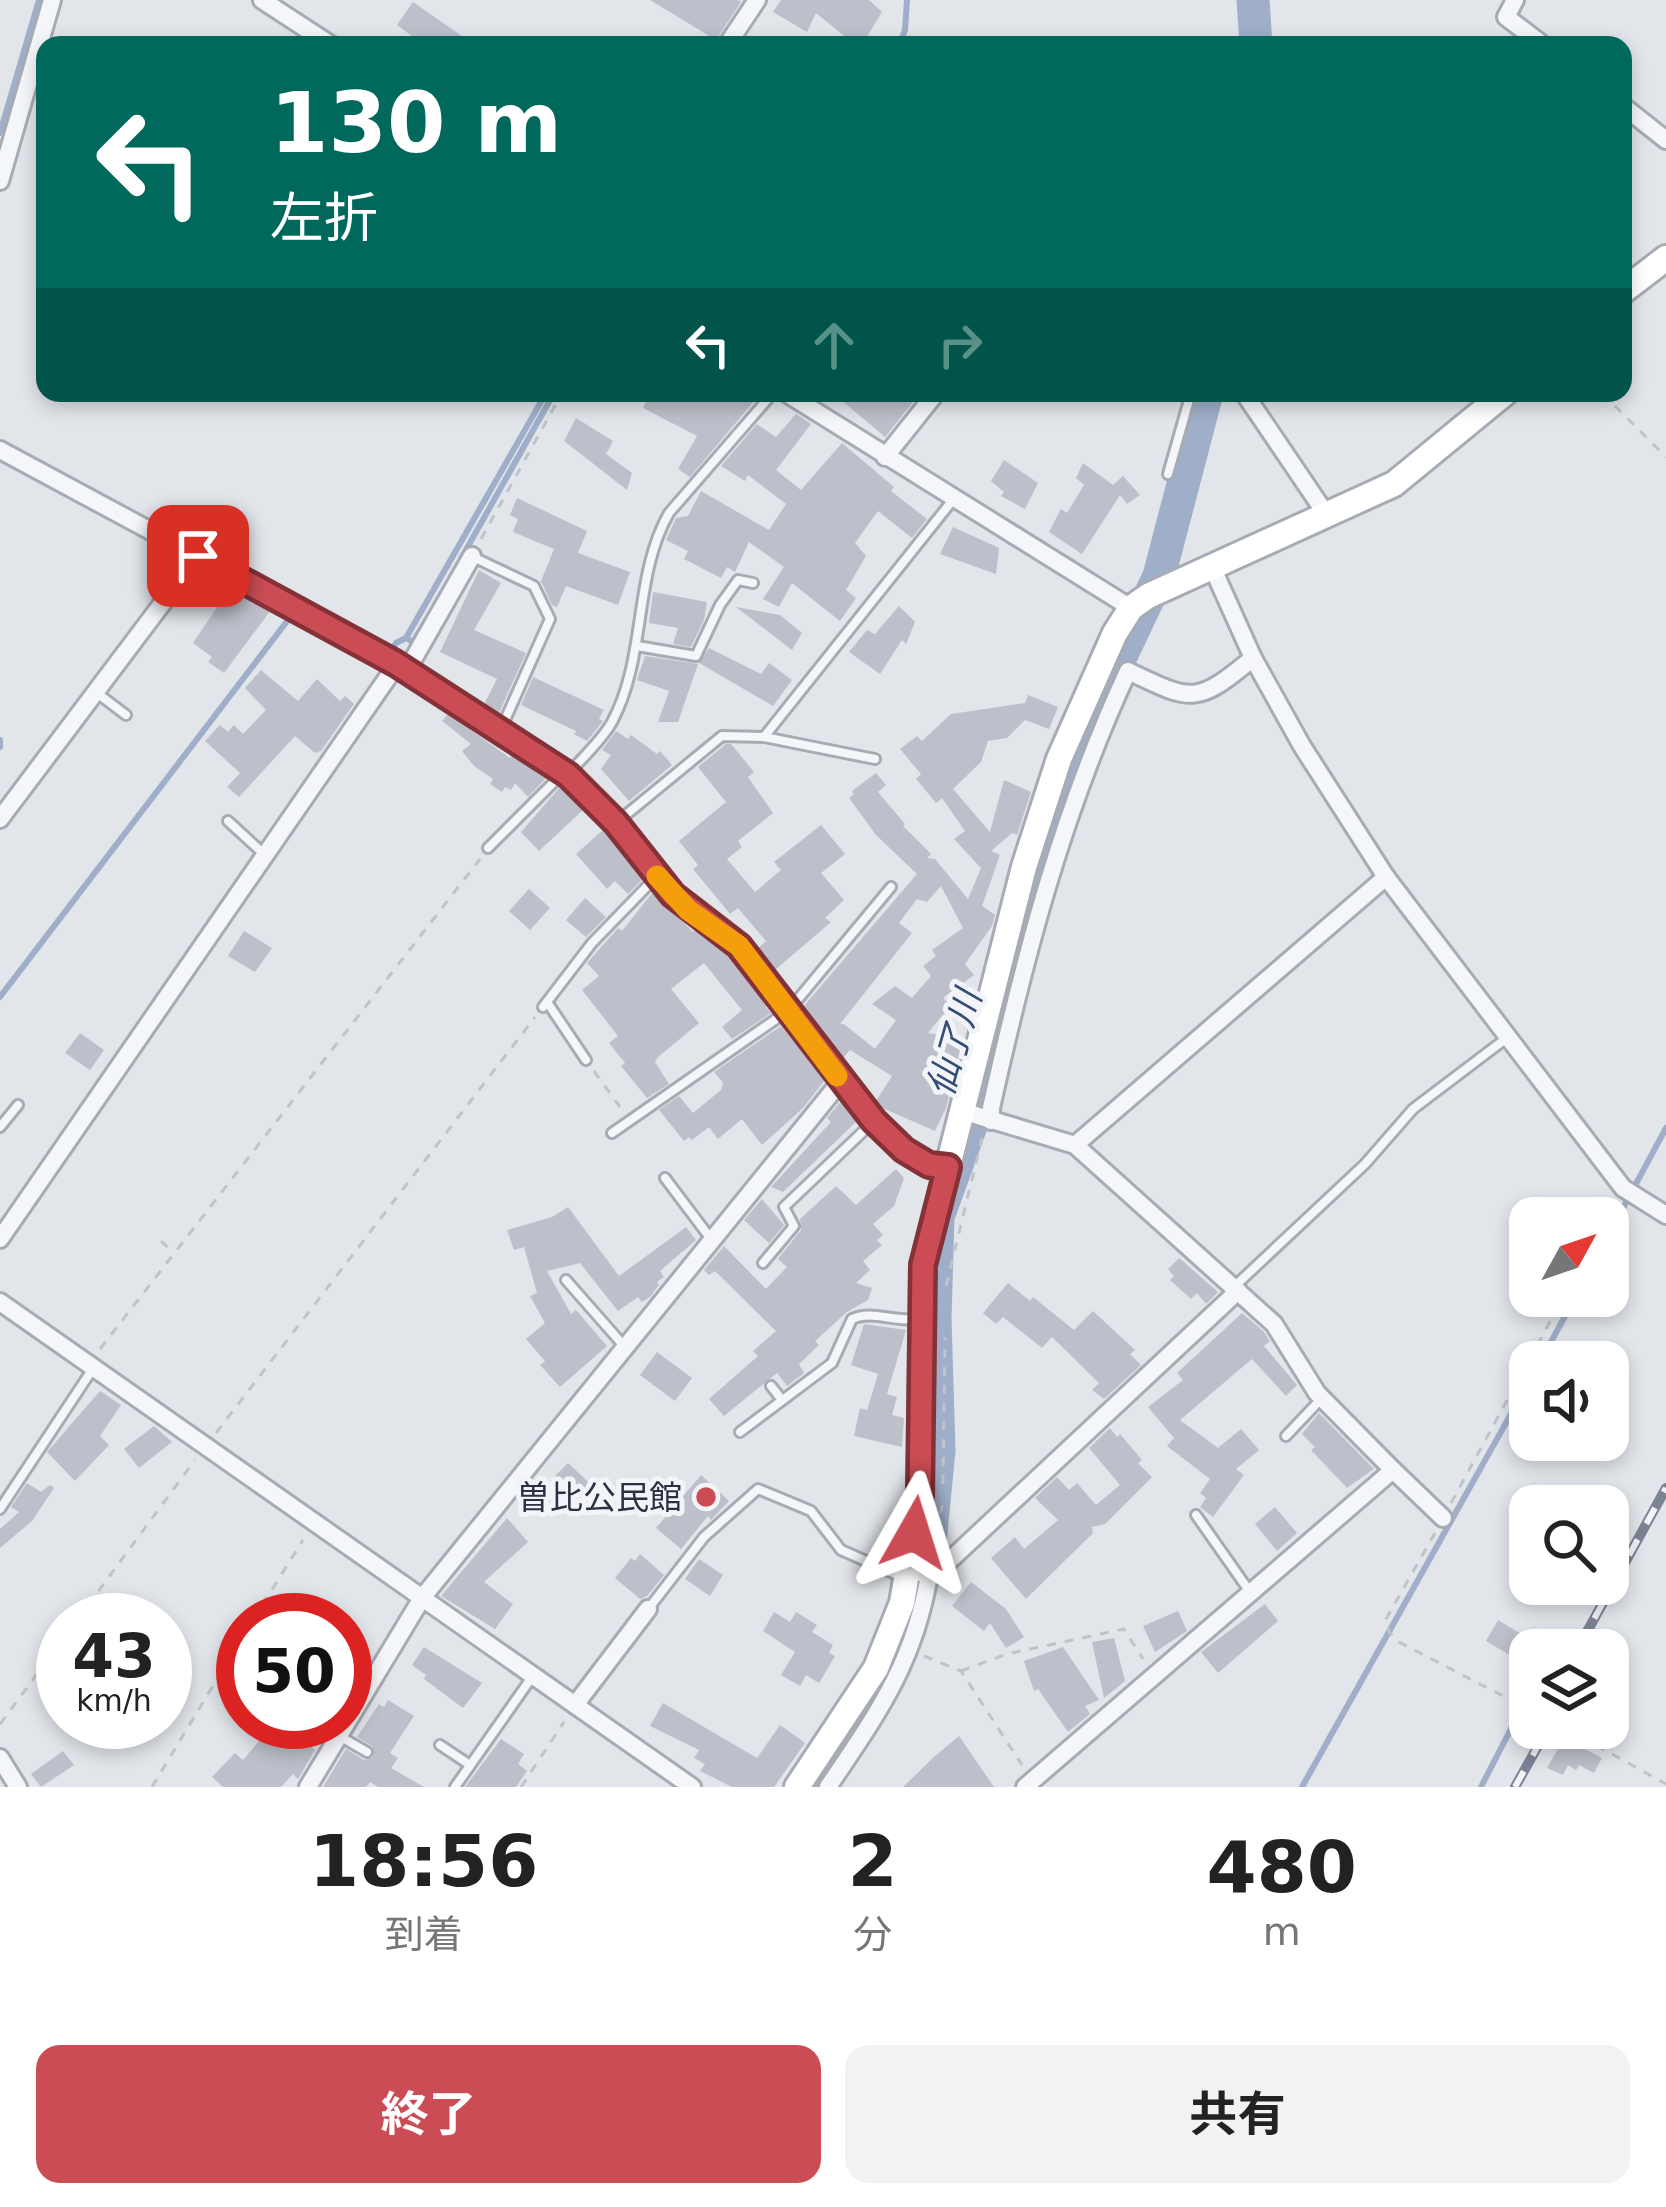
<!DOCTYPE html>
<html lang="ja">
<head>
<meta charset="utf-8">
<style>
  :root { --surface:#fff; --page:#f2f2f2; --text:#222; --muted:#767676; --accent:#cb4c54 }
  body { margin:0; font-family:"DejaVu Sans","Noto Sans JP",sans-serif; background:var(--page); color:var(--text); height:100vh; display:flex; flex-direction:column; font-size:45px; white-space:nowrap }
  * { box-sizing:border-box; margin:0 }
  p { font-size:39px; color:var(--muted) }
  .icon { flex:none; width:66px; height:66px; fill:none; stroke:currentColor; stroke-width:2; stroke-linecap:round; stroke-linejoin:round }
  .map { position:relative; height:1787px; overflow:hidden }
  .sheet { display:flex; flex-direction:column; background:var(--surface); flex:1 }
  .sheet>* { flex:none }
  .guide { position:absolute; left:36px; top:36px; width:1596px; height:366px; border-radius:24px; box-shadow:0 6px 18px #0003; background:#00695c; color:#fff; overflow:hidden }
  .needle { width:78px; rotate:50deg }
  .fabs { position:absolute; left:1509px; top:1197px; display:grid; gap:24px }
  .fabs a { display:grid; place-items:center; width:120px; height:120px; border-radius:24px; background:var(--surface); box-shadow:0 6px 18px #0003; font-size:60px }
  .speed { position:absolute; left:36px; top:1593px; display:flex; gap:24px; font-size:60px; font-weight:700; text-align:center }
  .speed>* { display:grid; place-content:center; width:156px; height:156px; border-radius:50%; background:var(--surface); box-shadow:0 6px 18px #0003; line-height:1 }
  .speed small { font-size:30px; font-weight:400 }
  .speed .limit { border:18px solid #d22; background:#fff; color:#111 }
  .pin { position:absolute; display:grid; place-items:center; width:102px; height:102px; color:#fff; margin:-51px; border-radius:24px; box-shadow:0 6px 18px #0006 }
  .me { position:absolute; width:132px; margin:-66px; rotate:6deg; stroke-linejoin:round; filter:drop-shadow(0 0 9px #0008) }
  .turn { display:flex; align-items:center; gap:42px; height:252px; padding:0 36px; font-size:54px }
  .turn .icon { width:156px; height:156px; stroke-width:2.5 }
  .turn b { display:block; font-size:84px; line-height:102px }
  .lanes { display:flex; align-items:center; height:114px; padding:0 36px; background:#0003; justify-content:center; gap:60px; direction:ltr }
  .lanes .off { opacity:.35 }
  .eta { display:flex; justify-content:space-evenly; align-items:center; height:204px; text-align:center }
  .eta b { font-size:72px; font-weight:700; line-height:84px }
  .action { display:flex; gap:24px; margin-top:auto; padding:24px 36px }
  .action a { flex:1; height:138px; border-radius:24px; background:var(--accent); color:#fff; font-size:48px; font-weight:700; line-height:138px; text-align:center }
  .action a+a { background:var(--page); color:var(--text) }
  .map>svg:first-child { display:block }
</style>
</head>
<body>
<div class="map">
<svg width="1666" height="1787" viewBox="0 0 1666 1787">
  <rect width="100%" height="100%" fill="#e2e5ea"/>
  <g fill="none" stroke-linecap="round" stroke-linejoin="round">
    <!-- stream -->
    <g stroke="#9fafc9" stroke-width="6">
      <polyline points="899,45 905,30 907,0"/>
      <polyline points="0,133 39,0"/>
      <polyline points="462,557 554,393"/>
      <polyline points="406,638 413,642 429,616"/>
      <polyline points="0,740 0,747"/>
      <polyline points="0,997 291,616 381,666 396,643 406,638 546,393"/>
      <polyline points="1608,1236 1666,1128"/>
      <polyline points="1540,1362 1576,1296"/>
      <polyline points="1302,1787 1530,1380"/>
      <polyline points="1481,1787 1517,1717"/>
    </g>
    <!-- river -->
    <g stroke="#9fafc9" stroke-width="33">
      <polyline points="1253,0 1256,45"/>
      <polyline points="816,1787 875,1697 901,1648 919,1589 930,1542 939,1451 935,1319 938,1217 984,1090 1016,948 1068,768 1159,576 1207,393"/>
    </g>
  </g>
  <!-- building -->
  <g fill="#bdc0ca" fill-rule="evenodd">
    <polygon points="650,0 738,0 741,2 716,40"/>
    <polygon points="781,0 869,0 882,12 862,45 855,45 816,13 807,32 773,12"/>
    <polygon points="413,2 475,45 424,45 397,25"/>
    <polygon points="650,393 761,393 690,477 678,469 697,436 643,408"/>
    <polygon points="833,393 920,393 885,437"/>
    <polygon points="796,414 811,424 776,470 801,490 842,443 894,487 891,491 927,519 912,538 878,511 855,543 866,556 846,590 856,598 840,621 792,583 779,607 763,599 784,567 749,542 735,572 727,567 721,578 684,559 688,551 666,540 676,518 688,516 701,491 769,530 786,504 748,475 745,481 721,466 757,424 776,437"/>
    <polygon points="576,418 613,441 606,454 632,473 627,490 564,441"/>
    <polygon points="1004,460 1038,483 1025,509 1001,496 1004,492 991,481"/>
    <polygon points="1083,463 1113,485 1123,476 1140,495 1127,504 1120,495 1082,554 1049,532 1061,509 1067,513 1084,485 1076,478"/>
    <polygon points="517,498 587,531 578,553 630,572 618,605 566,586 557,607 552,605 541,581 554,549 513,532 518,519 510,515"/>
    <polygon points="953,527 999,548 996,574 940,554"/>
    <polygon points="479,570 501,583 474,630 526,653 498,715 483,706 497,679 440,652"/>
    <polygon points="230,588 271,610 224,673 208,662 212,657 193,643"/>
    <polygon points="653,592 707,602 704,620 691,647 673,644 678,628 649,623"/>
    <polygon points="899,606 915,622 906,644 902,640 880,674 849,652 867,630 875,634"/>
    <polygon points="736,607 780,615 802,633 792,650"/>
    <polygon points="709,648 761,674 769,663 792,680 773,706 699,663"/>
    <polygon points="645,656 698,664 678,722 658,722 669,691 637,680"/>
    <polygon points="261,670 298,701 317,679 340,701 345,696 354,704 321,751 315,753 295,736 239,797 227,787 240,773 205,741 220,725 228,732 234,725 243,734 266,710 245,688"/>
    <polygon points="533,677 604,710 599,719 603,721 587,741 574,734 576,731 521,705"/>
    <path d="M 1028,695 L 1058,707 L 1049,729 L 1025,720 L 1007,738 L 988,741 L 981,762 L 953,789 L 990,832 L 1004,780 L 1031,792 L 1017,835 L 1012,833 L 991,851 L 1000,855 L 982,906 L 995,915 L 992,926 L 965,964 L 974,975 L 943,998 L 951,1005 L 928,1033 L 949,1037 L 948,1044 L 961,1046 L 946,1108 L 935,1131 L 880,1107 L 876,1101 L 892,1076 L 850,1050 L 843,1058 L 803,1007 L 917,874 L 876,835 L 849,798 L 854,794 L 852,791 L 876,773 L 886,785 L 878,792 L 905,824 L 903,826 L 931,854 L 927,858 L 935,859 L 968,899 L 981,868 L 954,839 L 965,831 L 942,798 L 936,803 L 916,779 L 921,774 L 900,749 L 917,736 L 922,741 L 951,714 L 1025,703 ZM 941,886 L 963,928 L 932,950 L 936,956 L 923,966 L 931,976 L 912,998 L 895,986 L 872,1004 L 896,1020 L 875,1049 L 844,1024 L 840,1024 L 912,933 L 899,923 L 917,899 L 927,902 Z"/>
    <polygon points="448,714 510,758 512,755 547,777 528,797 515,783 511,790 505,787 502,792 490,784 493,779 474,766 462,751 471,744 442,721"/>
    <polygon points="616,731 628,739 631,735 657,754 660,751 672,765 629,801 601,769 611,755 602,750"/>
    <polygon points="726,744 731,744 754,772 748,777 773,813 738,841 742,847 727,859 755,892 781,870 774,862 821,825 845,854 821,873 844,900 825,918 831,922 775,970 758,948 766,941 738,908 730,914 693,869 698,865 679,841 726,802 698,767"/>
    <polygon points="561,786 584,809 539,851 521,832"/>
    <polygon points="604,829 643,879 628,894 615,881 607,889 576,854"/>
    <polygon points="529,889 550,908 530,930 509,911"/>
    <polygon points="653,892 693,932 697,929 730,954 769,1005 766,1007 771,1013 732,1039 722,1027 742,1010 704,963 671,989 699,1023 657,1058 655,1062 669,1084 647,1098 621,1066 625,1063 609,1043 618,1036 582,990 599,976 587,963 618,928 622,931"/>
    <polygon points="585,898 606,917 586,937 566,920"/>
    <polygon points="244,931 272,948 255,972 228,956"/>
    <polygon points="781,1026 825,1080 803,1108 762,1145 742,1119 718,1139 709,1127 692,1140 689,1137 684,1141 659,1110 679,1096 693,1113 721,1090 723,1083 714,1072"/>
    <polygon points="80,1033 104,1050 90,1070 65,1053"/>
    <polygon points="842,1100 858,1120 783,1192 771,1187 831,1122 827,1118"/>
    <polygon points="896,1169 904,1178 894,1206 873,1224 883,1235 877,1240 882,1245 863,1261 870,1270 856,1283 872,1288 868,1300 847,1312 815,1341 819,1345 799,1364 804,1373 787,1386 777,1373 724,1416 709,1399 758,1356 753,1351 776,1331 715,1271 709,1275 704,1270 724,1246 766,1289 787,1267 778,1259 801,1230 800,1219 836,1186 856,1205"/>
    <polygon points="762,1199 784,1225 769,1243 744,1220"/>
    <polygon points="568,1207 619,1276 686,1227 696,1240 660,1271 664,1277 657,1282 659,1285 650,1297 642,1302 638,1297 618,1311 580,1263 547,1271 571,1314 576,1310 607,1346 560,1387 540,1365 545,1361 526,1339 545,1323 530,1296 537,1293 524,1247 514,1250 507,1230 552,1217"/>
    <polygon points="1179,1258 1218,1292 1206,1304 1197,1293 1191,1299 1170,1280 1174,1276 1168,1269"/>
    <polygon points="1008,1283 1030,1301 1033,1297 1074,1330 1093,1311 1135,1350 1130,1354 1141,1365 1104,1399 1092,1390 1099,1383 1052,1337 1042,1348 1003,1317 996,1324 983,1313"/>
    <polygon points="1242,1313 1264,1332 1270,1341 1264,1346 1297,1385 1286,1396 1252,1359 1180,1420 1218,1448 1241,1429 1259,1450 1236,1469 1244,1475 1213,1517 1200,1507 1206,1498 1200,1493 1210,1479 1167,1446 1174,1438 1148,1407 1183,1380 1177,1373"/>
    <polygon points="864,1324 906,1330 887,1394 897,1397 892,1415 904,1418 902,1447 854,1436 860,1408 867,1410 878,1374 851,1365"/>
    <polygon points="657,1352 692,1378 675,1401 640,1375"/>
    <polygon points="100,1391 121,1405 100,1436 109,1445 75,1481 47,1452"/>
    <polygon points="1319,1413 1374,1469 1347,1488 1311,1450 1315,1447 1302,1434"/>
    <polygon points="154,1426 172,1442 139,1468 124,1449"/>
    <polygon points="1110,1428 1117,1437 1120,1434 1142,1460 1138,1463 1152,1477 1105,1524 1092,1527 1093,1533 1026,1599 991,1558 1015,1537 1024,1549 1058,1520 1035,1498 1057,1477 1069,1490 1077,1483 1096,1505 1120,1485 1089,1448"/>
    <polygon points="568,1463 599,1492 581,1511 552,1479"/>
    <polygon points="701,1475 729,1501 711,1520 708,1516 681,1549 656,1528"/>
    <polygon points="27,1483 41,1492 50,1485 54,1488 32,1521 0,1548 0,1529 19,1512 11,1507"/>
    <polygon points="1275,1507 1297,1533 1277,1551 1255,1524"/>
    <polygon points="507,1518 528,1542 484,1582 513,1604 495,1629 441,1596"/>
    <polygon points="640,1554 664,1575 647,1596 640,1599 615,1578 631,1558 635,1561"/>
    <polygon points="699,1559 723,1575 710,1596 685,1579"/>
    <polygon points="971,1582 1006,1609 1024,1637 1006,1648 990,1623 984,1631 952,1606"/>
    <polygon points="1265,1604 1278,1621 1218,1673 1201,1652"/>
    <polygon points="1178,1611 1187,1631 1155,1652 1143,1626"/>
    <polygon points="774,1612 790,1622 796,1612 817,1625 812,1632 833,1645 829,1653 835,1656 819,1683 806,1675 800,1686 781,1675 795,1652 763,1631"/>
    <polygon points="1498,1620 1528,1638 1516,1659 1486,1641"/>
    <polygon points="1114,1638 1125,1681 1104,1698 1092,1642"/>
    <polygon points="424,1647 482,1683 463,1708 424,1679 426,1675 412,1665"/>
    <polygon points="1063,1647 1099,1700 1085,1706 1090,1714 1068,1732 1038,1689 1034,1691 1024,1661"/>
    <polygon points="388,1700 414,1716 390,1753 398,1758 391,1768 424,1787 378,1787 370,1782 366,1787 323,1787 346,1749 364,1760 373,1757 373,1747 357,1737 379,1704 384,1707"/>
    <polygon points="663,1703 757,1758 780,1725 805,1743 774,1787 732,1787 700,1771 705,1764 694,1758 699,1750 650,1726"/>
    <polygon points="274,1723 296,1741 300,1737 315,1750 298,1779 293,1774 281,1787 223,1787 212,1777 235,1753 243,1760"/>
    <polygon points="959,1736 994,1787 903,1787 935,1756"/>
    <polygon points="1564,1738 1602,1758 1594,1773 1579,1765 1576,1770 1568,1765 1563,1775 1547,1768"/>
    <polygon points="501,1739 524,1754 518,1764 527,1771 516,1787 465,1787"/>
    <polygon points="63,1751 74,1765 41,1787 31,1774"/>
  </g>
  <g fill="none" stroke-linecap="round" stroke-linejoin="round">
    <!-- lane casing -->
    <g stroke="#a7abb4" stroke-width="14">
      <g id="lane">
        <polyline points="1168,474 1191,393"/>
        <polyline points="473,557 534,586 550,619 501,729"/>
        <polyline points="637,646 696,656 720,605 738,580 753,583"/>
        <polyline points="97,693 126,715"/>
        <polyline points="764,737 952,501"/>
        <path d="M 570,772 C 584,756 602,740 612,722 C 647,657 633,576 669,513 L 773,393"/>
        <polyline points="228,821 265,855"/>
        <polyline points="616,823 722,736 764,737 875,759"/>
        <polyline points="488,848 563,773"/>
        <polyline points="547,1002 586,1060"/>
        <polyline points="543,1007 592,943 656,877"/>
        <polyline points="0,1127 18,1105"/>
        <polyline points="612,1133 789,1010 891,887"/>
        <polyline points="665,1178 711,1239"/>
        <polyline points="763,1263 794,1226 784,1207 873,1122"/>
        <polyline points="566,1280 624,1346"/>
        <polyline points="1236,1285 1365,1164 1413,1109 1508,1037"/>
        <polyline points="771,1386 782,1400"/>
        <path d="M 740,1432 L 832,1363 L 852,1319 C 873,1309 897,1324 920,1318"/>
        <polyline points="1286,1436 1321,1399"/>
        <polyline points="0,1509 92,1370"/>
        <polyline points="1196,1515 1250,1592"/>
        <polyline points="649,1608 704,1537 758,1489 811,1511 841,1550 900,1576"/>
        <polyline points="341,1737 367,1752"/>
        <polyline points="440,1745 470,1765"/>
        <polyline points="455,1787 532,1677"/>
      </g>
    </g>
    <!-- street casing -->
    <g stroke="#a7abb4" stroke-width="22">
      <g id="street">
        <polyline points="262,0 331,45"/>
        <polyline points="1515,0 1506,17 1543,45"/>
        <polyline points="727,45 757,0"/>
        <polyline points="1623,106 1666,140"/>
        <polyline points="0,181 52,0"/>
        <polyline points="786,393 1131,608"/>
        <polyline points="1244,393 1328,517"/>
        <polyline points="0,450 372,650 568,775 616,823 672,895 739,945 875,1121 904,1150 929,1165 948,1167"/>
        <polyline points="885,457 936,393"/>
        <polyline points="1213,569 1253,658 1302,746 1386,877 1623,1188 1666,1215"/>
        <polyline points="407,670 472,556"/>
        <polyline points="0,819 198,556"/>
        <polyline points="962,1111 1075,1145 1274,1324 1317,1393 1393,1470 1025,1787"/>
        <path d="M 991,1121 L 991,1108 C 1025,955 1062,813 1128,671 C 1193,702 1196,705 1253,658"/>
        <polyline points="1075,1145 1386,877"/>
        <polyline points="0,1239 397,664"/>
        <polyline points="0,1302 692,1787"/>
        <polyline points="1393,1470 1443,1518"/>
        <polyline points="908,1570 933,1576 1238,1291"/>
        <polyline points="575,1705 648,1609"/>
        <polyline points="0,1758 18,1787"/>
        <polyline points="308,1787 422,1598 841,1081"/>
        <path d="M 828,1787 C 877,1714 914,1664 929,1575"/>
      </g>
    </g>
    <!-- secondary casing -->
    <g stroke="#a7abb4" stroke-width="30">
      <g id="secondary">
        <polyline points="1623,291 1666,258"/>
        <polyline points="797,1787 876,1668 902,1603 920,1496 923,1265 1024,867 1059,759 1115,633 1131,608 1148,596 1394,484 1505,393"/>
      </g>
    </g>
    <!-- path -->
    <g stroke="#c0c3c9" stroke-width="3" stroke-dasharray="9 9" stroke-linecap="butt">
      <polyline points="1602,393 1666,457"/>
      <polyline points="481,539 562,393"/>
      <polyline points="594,1071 620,1107"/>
      <polyline points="1607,1218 1614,1205"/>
      <polyline points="161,1241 173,1252"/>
      <polyline points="946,1286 982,1138"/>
      <polyline points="100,1349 480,859"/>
      <polyline points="216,1433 535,1017"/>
      <polyline points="943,1484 945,1337"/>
      <polyline points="1451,1503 1564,1296"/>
      <polyline points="1435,1533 1386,1619 1389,1632 1399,1642 1530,1710"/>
      <polyline points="936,1549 942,1505"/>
      <polyline points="77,1620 195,1460"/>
      <polyline points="253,1620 303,1540"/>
      <polyline points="924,1656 961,1671 1022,1765"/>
      <polyline points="961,1671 1007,1654 1124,1629 1143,1659"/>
      <polyline points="0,1724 63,1639"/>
      <polyline points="1565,1728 1666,1784"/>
      <polyline points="152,1787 243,1636"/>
      <polyline points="521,1787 564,1722"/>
    </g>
    <!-- lane -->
    <use href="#lane" stroke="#f5f6f9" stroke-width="8"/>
    <!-- street -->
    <use href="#street" stroke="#f5f6f9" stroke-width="16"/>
    <!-- secondary -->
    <use href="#secondary" stroke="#fff" stroke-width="24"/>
    <!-- rail casing -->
    <g stroke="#7c8394" stroke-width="10">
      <g id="rail">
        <polyline points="1577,1650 1666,1488"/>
        <polyline points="1515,1787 1548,1728"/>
      </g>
    </g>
    <!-- rail -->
    <use href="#rail" stroke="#f2f4f8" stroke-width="6" stroke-dasharray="18" stroke-linecap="butt"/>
  </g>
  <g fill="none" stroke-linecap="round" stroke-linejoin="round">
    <!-- route casing -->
    <g stroke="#843137" stroke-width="30">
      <polyline id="route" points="198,556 395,663 568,775 616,823 673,895 739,946 874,1121 904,1150 929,1165 948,1167 923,1265 920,1496 914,1533"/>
    </g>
    <!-- route -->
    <use href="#route" stroke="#cb4c54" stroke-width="21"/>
    <!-- slow -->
    <polyline stroke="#f59e0b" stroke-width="21" points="657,876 688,910 739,946 837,1076"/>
  </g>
  <!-- markers -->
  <circle fill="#cb4c54" stroke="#f2f4f8" stroke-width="4.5" cx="706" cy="1497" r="12"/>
  <g text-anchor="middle" stroke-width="10" stroke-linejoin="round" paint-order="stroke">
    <!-- poi labels -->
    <g font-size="33" fill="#2b3142" stroke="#f2f4f8" text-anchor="end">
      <text x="682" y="1509">曽比公民館</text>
    </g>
    <!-- water labels -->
    <g font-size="36" font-style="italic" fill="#364c75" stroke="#f2f4f8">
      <text transform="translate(954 1043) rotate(-74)" y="13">仙了川</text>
    </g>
  </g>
</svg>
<div class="fabs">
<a><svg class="needle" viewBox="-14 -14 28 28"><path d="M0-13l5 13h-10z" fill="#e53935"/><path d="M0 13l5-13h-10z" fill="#767676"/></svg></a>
<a><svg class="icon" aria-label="sound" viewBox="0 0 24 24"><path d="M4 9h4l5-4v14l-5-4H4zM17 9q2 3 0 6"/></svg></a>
<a><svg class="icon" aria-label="search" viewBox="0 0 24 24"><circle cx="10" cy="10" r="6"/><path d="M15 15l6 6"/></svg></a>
<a><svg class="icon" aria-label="layers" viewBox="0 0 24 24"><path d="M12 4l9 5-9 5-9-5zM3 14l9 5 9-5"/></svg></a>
</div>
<div class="speed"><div>43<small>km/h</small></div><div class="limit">50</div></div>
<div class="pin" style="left:198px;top:556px;background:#d93025"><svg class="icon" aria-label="arrive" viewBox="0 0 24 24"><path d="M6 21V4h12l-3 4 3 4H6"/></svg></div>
<svg class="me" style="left:914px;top:1533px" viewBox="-20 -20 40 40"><path d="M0-17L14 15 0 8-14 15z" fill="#cb4c54" stroke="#fff" stroke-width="4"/></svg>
<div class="guide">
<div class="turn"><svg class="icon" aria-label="left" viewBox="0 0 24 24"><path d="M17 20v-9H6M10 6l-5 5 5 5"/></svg><div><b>130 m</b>左折</div></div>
<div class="lanes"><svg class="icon" aria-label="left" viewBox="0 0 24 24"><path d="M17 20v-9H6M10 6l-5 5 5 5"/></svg><svg class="icon off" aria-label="ahead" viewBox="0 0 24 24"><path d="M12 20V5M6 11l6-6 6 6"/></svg><svg class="icon off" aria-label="right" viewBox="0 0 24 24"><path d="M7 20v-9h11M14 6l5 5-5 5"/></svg></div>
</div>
</div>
<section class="sheet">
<div class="eta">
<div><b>18:56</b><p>到着</p></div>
<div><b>2</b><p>分</p></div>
<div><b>480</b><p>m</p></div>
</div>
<div class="action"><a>終了</a><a>共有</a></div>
</section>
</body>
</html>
